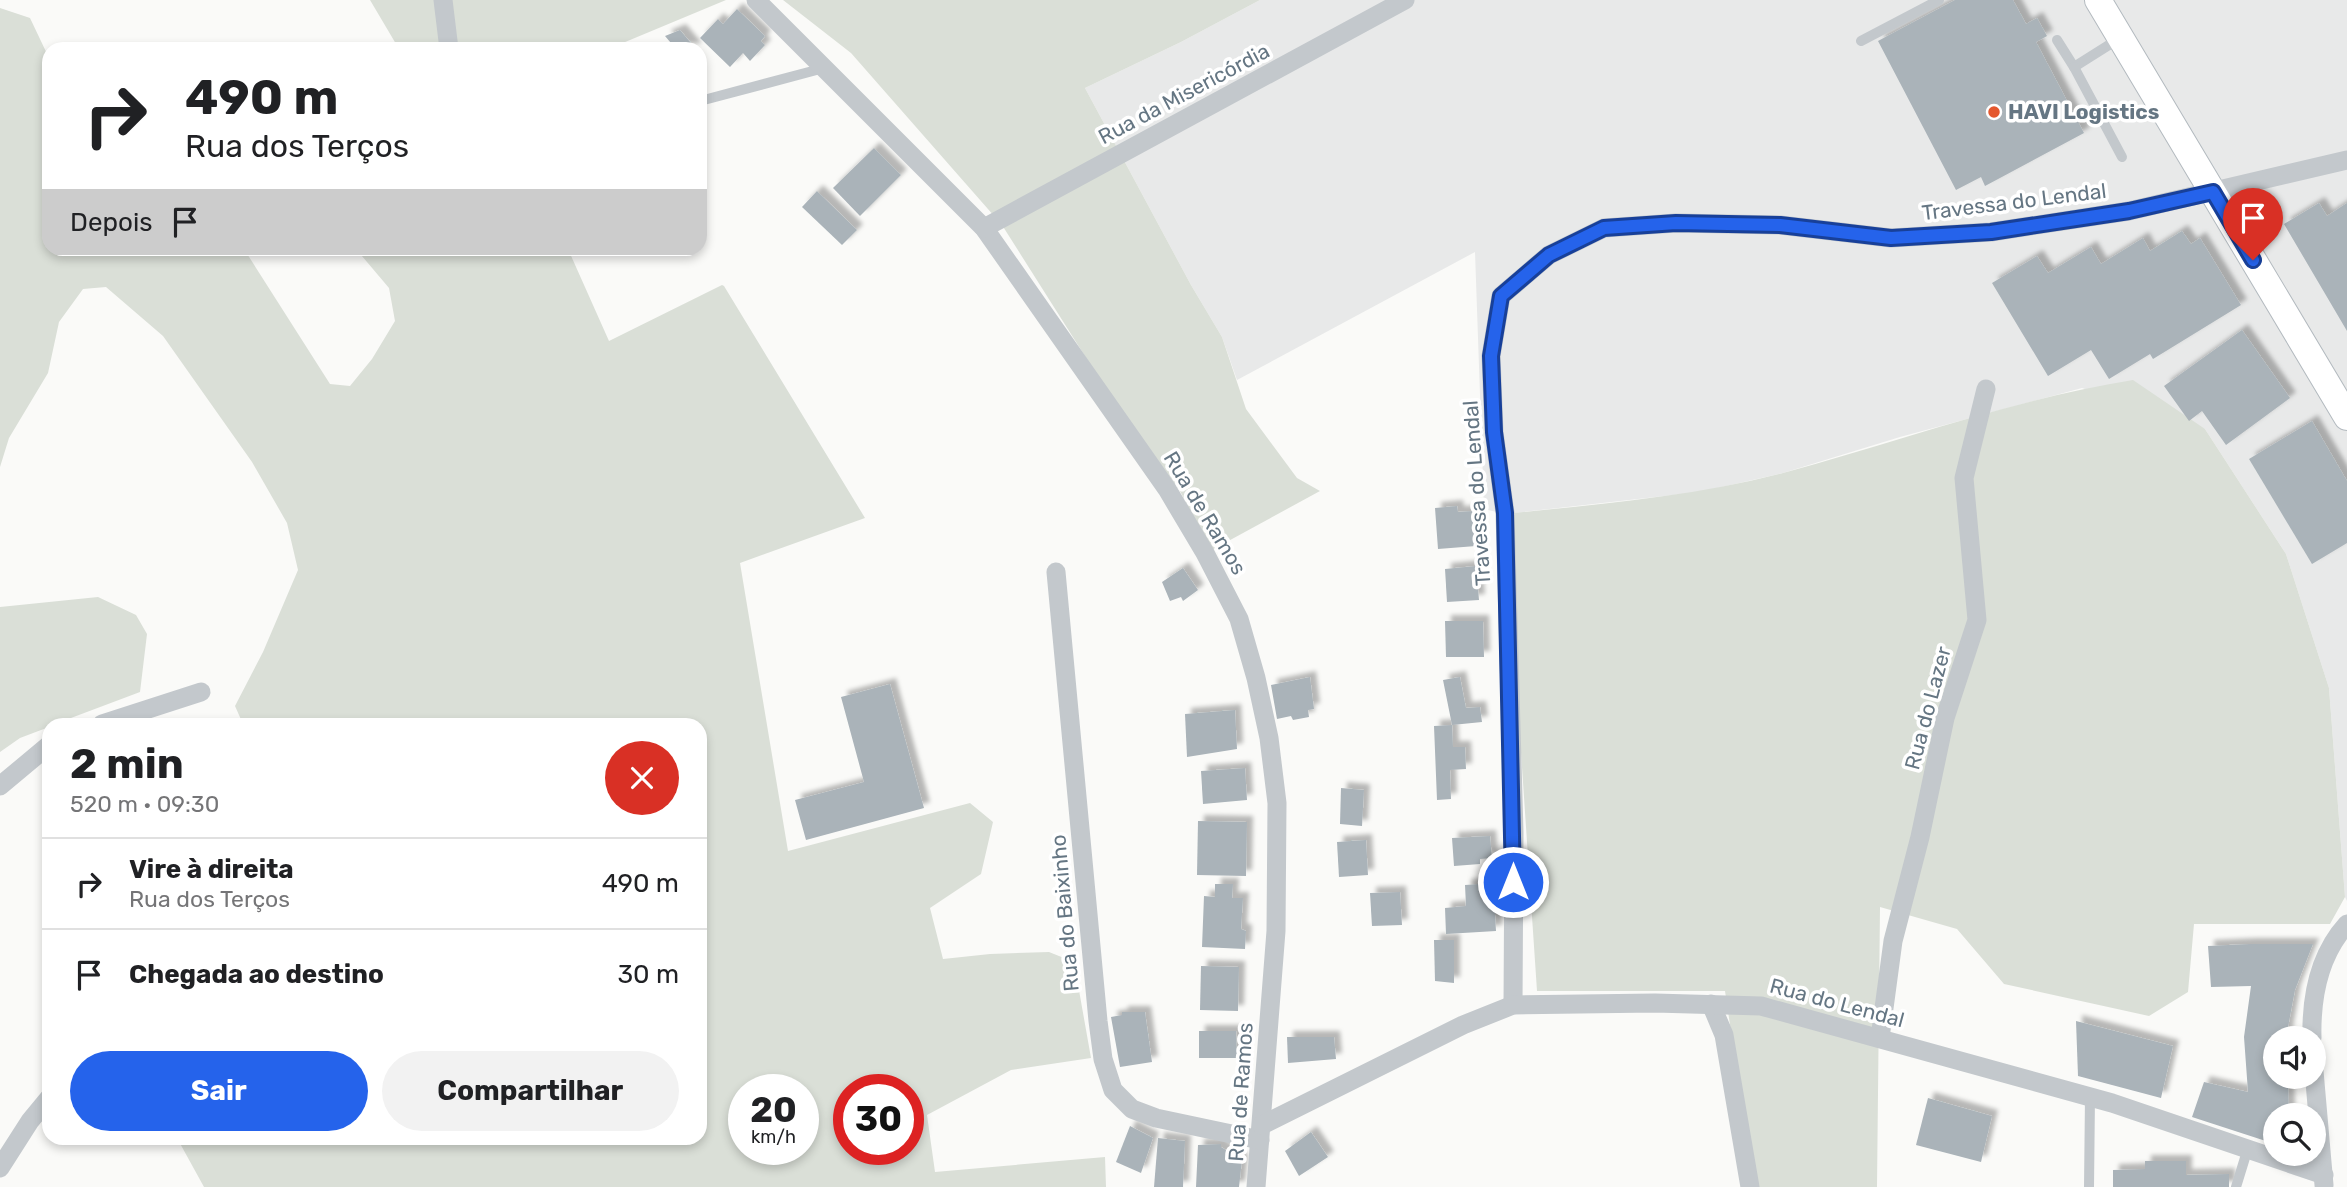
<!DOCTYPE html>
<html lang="pt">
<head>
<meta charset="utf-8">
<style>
  :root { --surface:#fff; --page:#f2f2f2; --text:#202124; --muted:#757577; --line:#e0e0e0; --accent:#2563eb }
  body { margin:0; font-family:Rubik,sans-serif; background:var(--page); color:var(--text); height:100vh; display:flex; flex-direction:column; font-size:26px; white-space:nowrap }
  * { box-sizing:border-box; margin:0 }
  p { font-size:23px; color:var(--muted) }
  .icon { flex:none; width:38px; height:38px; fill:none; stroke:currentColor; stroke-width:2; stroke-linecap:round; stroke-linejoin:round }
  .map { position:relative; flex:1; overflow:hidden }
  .details { position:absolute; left:42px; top:718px; width:665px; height:427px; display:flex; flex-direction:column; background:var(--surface); border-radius:21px; box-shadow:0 4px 10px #0003 }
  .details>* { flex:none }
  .hud { position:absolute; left:42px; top:42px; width:665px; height:214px; border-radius:21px; box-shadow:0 4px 10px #0003; background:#fff; color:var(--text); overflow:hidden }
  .fabs { position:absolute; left:2263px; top:1026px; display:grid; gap:14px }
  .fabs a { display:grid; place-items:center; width:63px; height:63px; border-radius:50%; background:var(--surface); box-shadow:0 4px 10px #0003; font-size:35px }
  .speed { position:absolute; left:728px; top:1074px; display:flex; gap:14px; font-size:35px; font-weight:700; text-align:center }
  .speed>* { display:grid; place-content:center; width:91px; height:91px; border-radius:50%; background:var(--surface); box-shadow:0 4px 10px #0003; line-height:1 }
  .speed small { font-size:18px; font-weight:400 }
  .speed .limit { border:10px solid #d22; background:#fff; color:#111 }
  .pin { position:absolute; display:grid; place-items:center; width:60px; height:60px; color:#fff; margin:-72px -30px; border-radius:50% 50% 50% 0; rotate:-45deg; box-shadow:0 0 7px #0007 }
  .pin .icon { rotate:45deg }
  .me { position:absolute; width:77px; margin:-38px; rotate:0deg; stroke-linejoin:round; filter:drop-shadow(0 0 5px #0008) }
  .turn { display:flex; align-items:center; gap:24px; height:147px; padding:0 28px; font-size:32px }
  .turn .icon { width:91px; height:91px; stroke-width:2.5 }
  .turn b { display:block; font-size:49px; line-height:60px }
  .then { display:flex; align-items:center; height:66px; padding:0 28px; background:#0003; gap:14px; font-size:26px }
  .round { display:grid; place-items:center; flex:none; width:74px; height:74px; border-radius:37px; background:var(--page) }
  .summary { display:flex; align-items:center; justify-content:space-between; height:119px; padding:0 28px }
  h1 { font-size:42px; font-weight:700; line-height:52px }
  .action { display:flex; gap:14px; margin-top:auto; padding:14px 28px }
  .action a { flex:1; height:80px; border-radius:42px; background:var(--accent); color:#fff; font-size:28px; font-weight:700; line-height:80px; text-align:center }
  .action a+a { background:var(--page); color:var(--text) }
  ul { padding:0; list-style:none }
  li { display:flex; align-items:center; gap:21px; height:91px; padding:0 28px; border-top:2px solid var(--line) }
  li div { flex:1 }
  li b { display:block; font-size:26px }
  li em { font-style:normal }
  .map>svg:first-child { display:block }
</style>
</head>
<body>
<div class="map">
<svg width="2347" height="1187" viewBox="0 0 2347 1187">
  <defs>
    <filter id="shadow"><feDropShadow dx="6" dy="-6" stdDeviation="2" flood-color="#0004"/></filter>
  </defs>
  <rect width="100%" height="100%" fill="#fafaf8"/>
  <!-- built -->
  <polygon fill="#e8e9e9" points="1260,0 2347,0 2347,901 2345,897 2329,688 2286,554 2205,429 2082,388 1900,437 1783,473 1700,492 1505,514 1484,509 1475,252 1237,380 1222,337 1191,285 1085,88 1181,42"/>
  <!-- green -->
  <g fill="#dadfd7" fill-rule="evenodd">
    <polygon points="370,0 726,0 618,45 618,49 399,49"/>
    <polygon points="783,0 1260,0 1181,42 1085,88 1191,285 1222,337 1246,409 1297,478 1320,491 1210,551 1180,491 1102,383 1002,225 851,53"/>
    <path d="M 0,8 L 30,18 L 49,58 L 49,248 L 244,249 L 330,384 L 350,386 L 372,359 L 395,321 L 389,288 L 356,249 L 568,249 L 609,341 L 722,285 L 724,286 L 865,518 L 740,563 L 788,851 L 970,803 L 993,822 L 981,874 L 930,908 L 943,959 L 990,954 L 1049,952 L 1074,962 L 1091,1058 L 1011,1070 L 927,1115 L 935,1172 L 1105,1157 L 1106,1187 L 204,1187 L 177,1138 L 700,1138 L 700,724 L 243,724 L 235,706 L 263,652 L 298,570 L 287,523 L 252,462 L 163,336 L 106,287 L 83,289 L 59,322 L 48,373 L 9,438 L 0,467 ZM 803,1090 L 803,1150 L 744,1150 L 744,1090 ZM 908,1090 L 908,1150 L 849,1150 L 849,1090 Z"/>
    <path d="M 2133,380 L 2205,429 L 2286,554 L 2329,688 L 2345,897 L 2330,924 L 2194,924 L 2188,992 L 2149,1016 L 2004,984 L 1957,929 L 1880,907 L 1877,1187 L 1754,1187 L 1725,991 L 1537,991 L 1505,514 C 1598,504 1692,497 1783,473 C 1900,441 2014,399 2133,380 Z"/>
    <polygon points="98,597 136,615 147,634 140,692 55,724 49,724 49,727 20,738 0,752 0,607"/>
  </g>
  <!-- building -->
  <g fill="#aab3b9" filter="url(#shadow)">
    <polygon points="1955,0 2013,0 2026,24 2037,18 2047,36 2036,42 2084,133 1985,186 1981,177 1956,190 1878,41"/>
    <polygon points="737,9 765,36 761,41 765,45 750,61 743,53 730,67 700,38 718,19 723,24"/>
    <polygon points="680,30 696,49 676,49 665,36"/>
    <polygon points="874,148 901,175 860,216 833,188"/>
    <polygon points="817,191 857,230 842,245 802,207"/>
    <polygon points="2319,203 2327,216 2347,203 2347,331 2284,224"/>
    <polygon points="2182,231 2191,244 2200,238 2241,305 2153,359 2150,354 2109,379 2091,350 2048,376 1992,283 2037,256 2048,273 2091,247 2101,264 2143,238 2150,251"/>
    <polygon points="2242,330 2290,398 2226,445 2202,411 2189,421 2164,386"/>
    <polygon points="2312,421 2347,481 2347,543 2312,564 2249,459"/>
    <polygon points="1457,506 1458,512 1473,511 1476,546 1438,549 1435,508"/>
    <polygon points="1476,566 1479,600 1447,602 1445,569"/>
    <polygon points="1183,568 1198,590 1183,601 1181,597 1170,601 1162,582"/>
    <polygon points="1445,621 1483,621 1484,657 1446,657"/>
    <polygon points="1310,677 1314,709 1308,710 1309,717 1293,720 1291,716 1277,719 1271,685"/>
    <polygon points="1460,677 1466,708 1480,707 1482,722 1452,725 1443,680"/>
    <polygon points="890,684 924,808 806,840 795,800 864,782 841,697"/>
    <polygon points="1235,710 1237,749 1187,757 1185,714"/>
    <polygon points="1452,725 1453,747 1465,747 1466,769 1450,770 1451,799 1437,800 1434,726"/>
    <polygon points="1245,768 1247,800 1203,804 1201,771"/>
    <polygon points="1341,788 1364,790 1362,826 1340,824"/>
    <polygon points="1198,821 1247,822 1246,876 1197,875"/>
    <polygon points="1490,836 1492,858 1480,859 1480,864 1454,866 1452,838"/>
    <polygon points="1366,840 1368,875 1339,877 1337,842"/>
    <polygon points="1493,883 1496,931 1446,934 1445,908 1466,906 1465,885"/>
    <polygon points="1215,884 1233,884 1232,898 1243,898 1241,929 1246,931 1245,949 1202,947 1204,896 1215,897"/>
    <polygon points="1400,892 1402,925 1372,926 1370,893"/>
    <polygon points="1434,940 1454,940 1454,983 1435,981"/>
    <polygon points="2250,944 2313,944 2295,990 2286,1038 2275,1038 2275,1076 2288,1076 2289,1115 2275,1115 2275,1144 2192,1117 2204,1082 2248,1092 2244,1037 2251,986 2211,987 2208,946"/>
    <polygon points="1201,966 1239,967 1238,1011 1200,1010"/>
    <polygon points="1122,1012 1145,1012 1152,1062 1120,1067 1111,1017 1122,1015"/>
    <polygon points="2076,1021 2173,1046 2161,1098 2078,1076"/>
    <polygon points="1199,1031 1236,1031 1237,1058 1199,1058"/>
    <polygon points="1287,1037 1334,1037 1336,1059 1288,1063"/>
    <polygon points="1928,1098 1992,1116 1981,1162 1916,1145"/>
    <polygon points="1130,1126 1153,1138 1141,1173 1116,1162"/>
    <polygon points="1311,1132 1328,1157 1299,1176 1285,1151"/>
    <polygon points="1158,1138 1185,1141 1183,1187 1154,1187"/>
    <polygon points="1221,1144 1221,1147 1242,1160 1239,1187 1196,1187 1198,1145"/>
    <polygon points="2145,1161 2186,1161 2186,1175 2229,1174 2229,1187 2113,1187 2113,1170 2145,1169"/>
  </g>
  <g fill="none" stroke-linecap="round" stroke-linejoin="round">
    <!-- secondary casing -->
    <g stroke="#b3babf" stroke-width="28">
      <polyline id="secondary" points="2098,0 2347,417"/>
    </g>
    <!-- lane -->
    <g stroke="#c3c8cc" stroke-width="10">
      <polyline points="2057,40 2074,67 2120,38"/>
      <polyline points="1861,41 1939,0"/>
      <polyline points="2074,67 2122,157"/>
      <polyline points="700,101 824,68"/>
      <polyline points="2089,1187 2090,1097"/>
      <polyline points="2236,1187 2248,1148"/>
    </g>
    <!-- street -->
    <g stroke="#c3c8cc" stroke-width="19">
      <polyline points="443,0 449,49"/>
      <polyline points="756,0 984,228 1167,489 1205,553 1239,619 1256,678 1269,738 1277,803 1276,931 1256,1187"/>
      <polyline points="984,228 1405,0"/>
      <polyline points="1056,572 1098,1021 1103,1059 1113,1090 1132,1109 1156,1118 1260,1140"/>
      <polyline points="102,724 201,692"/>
      <polyline points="0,786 49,745"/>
      <polyline points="1711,1004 1724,1035 1750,1187"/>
      <polyline points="1513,1005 1514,833 1505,513 1494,432 1491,356 1501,296 1549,255 1604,228 1676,223 1780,225 1891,238 1991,232 2129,211 2347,160"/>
      <polyline points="1880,1038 1893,941 1920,837 1945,718 1977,620 1964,478 1986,389"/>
      <path d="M 2312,1038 C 2311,997 2319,955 2347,924"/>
      <polyline points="2314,1071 2324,1185"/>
      <polyline points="1262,1125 1463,1025 1513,1005 1655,1003 1761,1006 2112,1103 2324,1175"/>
      <polyline points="0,1168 30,1121 49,1098"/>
    </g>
    <!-- secondary -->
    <use href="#secondary" stroke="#fff" stroke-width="26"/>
  </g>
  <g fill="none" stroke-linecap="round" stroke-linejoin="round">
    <!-- route casing -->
    <g stroke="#184099" stroke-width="18">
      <polyline id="route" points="1513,882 1505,513 1494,432 1491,356 1501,296 1549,255 1604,228 1676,223 1780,225 1891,238 1991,232 2129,211 2213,192 2253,260"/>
    </g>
    <!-- route -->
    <use href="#route" stroke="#2563eb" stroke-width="12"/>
  </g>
  <!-- markers -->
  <circle fill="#e4572e" stroke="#fff" stroke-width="2.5" cx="1994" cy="112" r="7"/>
  <g text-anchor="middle" stroke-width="7" stroke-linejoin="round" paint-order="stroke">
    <!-- street labels -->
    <g font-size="21" fill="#657683" stroke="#fff">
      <text transform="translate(1184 94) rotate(-28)" y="7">Rua da Misericórdia</text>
      <text transform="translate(2014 202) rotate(-7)" y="7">Travessa do Lendal</text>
      <text transform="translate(1477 493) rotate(-94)" y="7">Travessa do Lendal</text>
      <text transform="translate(1205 513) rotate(59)" y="7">Rua de Ramos</text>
      <text transform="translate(1928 708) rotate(-75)" y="7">Rua do Lazer</text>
      <text transform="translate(1065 913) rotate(-95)" y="7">Rua do Baixinho</text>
      <text transform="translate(1837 1003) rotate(15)" y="7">Rua do Lendal</text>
      <text transform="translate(1241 1092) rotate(-86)" y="7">Rua de Ramos</text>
    </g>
    <!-- poi labels -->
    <g font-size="21" font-weight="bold" fill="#657683" stroke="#fff" text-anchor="start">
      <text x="2008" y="119">HAVI Logistics</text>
    </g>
  </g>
</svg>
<div class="fabs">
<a><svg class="icon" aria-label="sound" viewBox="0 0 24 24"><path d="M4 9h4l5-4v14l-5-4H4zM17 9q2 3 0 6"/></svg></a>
<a><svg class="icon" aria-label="search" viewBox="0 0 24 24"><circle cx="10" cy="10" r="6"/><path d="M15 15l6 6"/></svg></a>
</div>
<div class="speed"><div>20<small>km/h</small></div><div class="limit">30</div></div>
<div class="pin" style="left:2253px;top:260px;background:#d93025"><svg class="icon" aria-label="arrive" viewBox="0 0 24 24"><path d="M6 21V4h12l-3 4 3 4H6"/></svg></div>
<svg class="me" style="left:1513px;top:882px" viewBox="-20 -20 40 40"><circle r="17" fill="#2563eb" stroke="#fff" stroke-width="3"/><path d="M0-11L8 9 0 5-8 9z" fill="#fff"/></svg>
<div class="hud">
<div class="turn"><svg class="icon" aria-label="right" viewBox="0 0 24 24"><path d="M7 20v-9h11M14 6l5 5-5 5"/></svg><div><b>490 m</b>Rua dos Terços</div></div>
<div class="then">Depois<svg class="icon" aria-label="arrive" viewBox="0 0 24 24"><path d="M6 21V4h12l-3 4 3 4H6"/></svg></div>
</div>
<section class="details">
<div class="summary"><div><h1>2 min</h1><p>520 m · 09:30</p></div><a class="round" style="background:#d93025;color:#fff"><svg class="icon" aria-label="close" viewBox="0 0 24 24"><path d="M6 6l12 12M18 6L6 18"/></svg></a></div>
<ul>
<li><svg class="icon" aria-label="right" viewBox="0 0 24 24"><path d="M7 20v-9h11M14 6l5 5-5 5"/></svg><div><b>Vire à direita</b><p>Rua dos Terços</p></div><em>490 m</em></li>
<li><svg class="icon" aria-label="arrive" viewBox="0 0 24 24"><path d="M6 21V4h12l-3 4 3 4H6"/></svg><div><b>Chegada ao destino</b></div><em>30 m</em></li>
</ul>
<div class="action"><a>Sair</a><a>Compartilhar</a></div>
</section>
</div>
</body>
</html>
